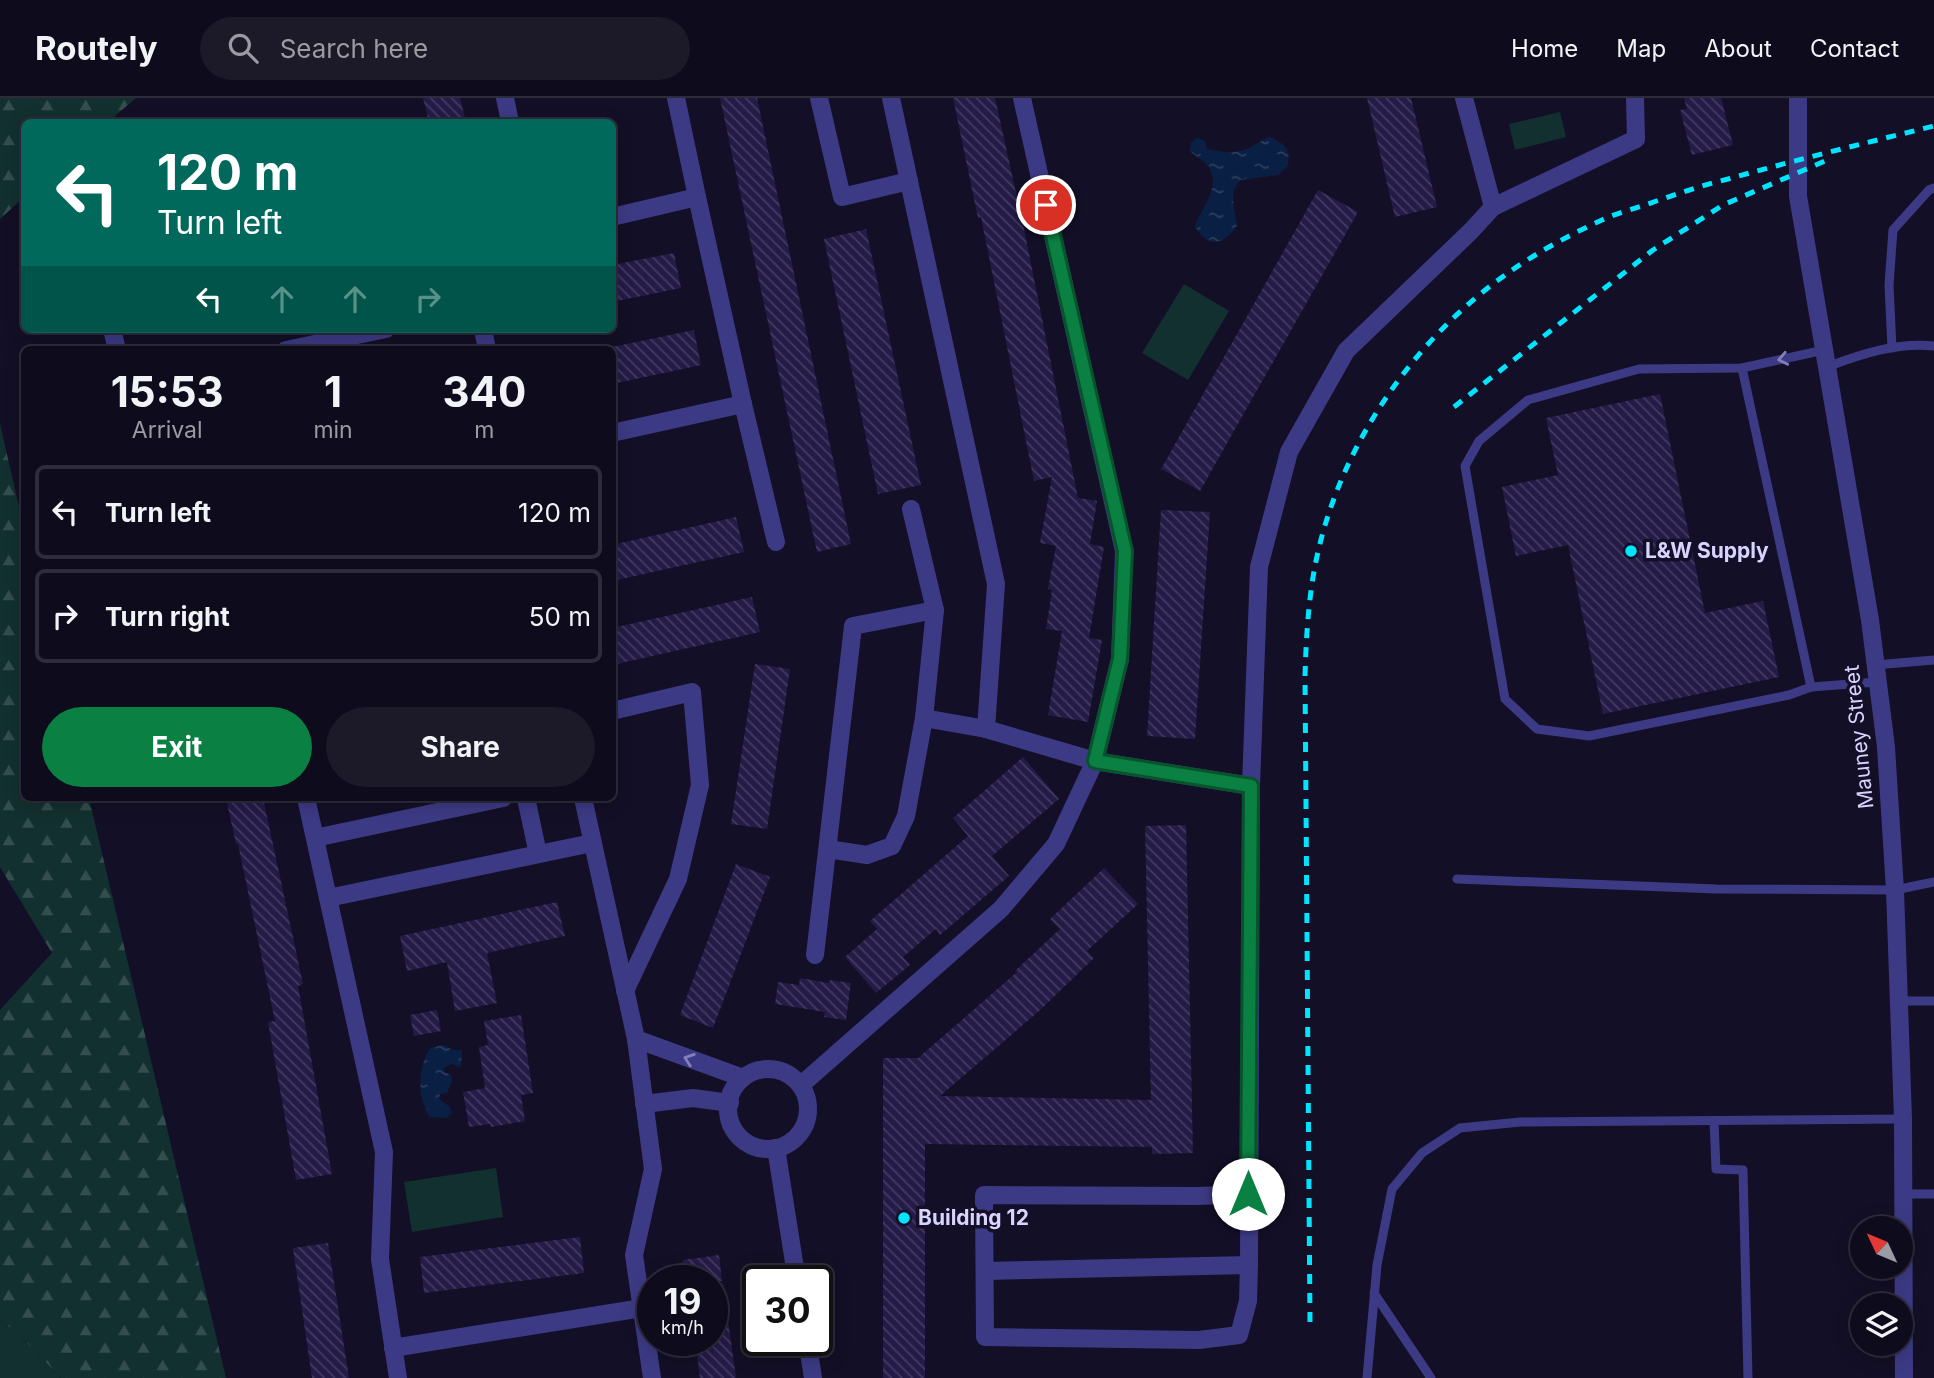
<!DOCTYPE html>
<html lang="en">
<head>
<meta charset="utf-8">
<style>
  :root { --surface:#0e0b1c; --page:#1c1929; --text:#f1f3f6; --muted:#9b9ba3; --line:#2e2b3b; --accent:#0b8043 }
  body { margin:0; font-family:Inter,sans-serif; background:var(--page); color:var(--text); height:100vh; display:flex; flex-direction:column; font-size:26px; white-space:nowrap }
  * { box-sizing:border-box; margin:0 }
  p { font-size:23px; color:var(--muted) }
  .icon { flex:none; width:38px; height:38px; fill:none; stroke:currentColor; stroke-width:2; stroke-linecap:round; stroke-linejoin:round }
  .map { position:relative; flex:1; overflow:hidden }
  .drawer { position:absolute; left:21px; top:248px; width:595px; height:455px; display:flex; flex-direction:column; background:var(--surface); border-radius:10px; box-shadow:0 4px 18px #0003,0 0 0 2px var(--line) }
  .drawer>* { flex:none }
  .banner { position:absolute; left:21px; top:21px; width:595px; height:214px; border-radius:10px; box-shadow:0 4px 18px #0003,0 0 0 2px var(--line); background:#00695c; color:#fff; overflow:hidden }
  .needle { width:46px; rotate:314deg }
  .controls { position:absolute; left:1850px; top:1118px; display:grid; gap:14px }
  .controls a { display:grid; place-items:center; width:63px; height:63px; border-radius:50%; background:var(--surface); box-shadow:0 4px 18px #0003,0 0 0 2px var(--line); font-size:35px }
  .speed { position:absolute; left:637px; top:1167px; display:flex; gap:14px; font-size:35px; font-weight:700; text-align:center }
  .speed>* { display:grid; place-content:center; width:91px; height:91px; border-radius:50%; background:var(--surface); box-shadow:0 4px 18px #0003,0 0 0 2px var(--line); line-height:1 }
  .speed small { font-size:18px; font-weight:400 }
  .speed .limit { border:4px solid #111; border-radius:10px; background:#fff; color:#111 }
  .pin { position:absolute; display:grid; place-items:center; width:60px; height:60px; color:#fff; margin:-30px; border:4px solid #fff; border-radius:50%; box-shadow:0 2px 7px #0007 }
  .me { position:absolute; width:77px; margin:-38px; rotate:0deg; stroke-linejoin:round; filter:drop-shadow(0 0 5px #0008) }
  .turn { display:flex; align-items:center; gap:24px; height:147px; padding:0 21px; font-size:32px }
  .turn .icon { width:91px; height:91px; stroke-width:2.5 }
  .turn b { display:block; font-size:49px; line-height:60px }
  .lanes { display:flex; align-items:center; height:66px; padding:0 21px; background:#0003; justify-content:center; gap:35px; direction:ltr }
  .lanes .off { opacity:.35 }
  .eta { display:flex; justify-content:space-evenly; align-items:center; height:119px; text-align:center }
  .eta b { font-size:42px; font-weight:700; line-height:49px }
  .cta { display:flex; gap:14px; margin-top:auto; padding:14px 21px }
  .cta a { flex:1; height:80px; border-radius:42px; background:var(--accent); color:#fff; font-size:28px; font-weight:700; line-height:80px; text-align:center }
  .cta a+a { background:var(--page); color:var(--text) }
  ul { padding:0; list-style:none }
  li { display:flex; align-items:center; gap:21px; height:94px; margin:0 14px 10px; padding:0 7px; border:4px solid var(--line); border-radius:10px }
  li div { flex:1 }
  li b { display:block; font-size:26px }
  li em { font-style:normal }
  header { display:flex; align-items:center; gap:42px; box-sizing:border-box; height:98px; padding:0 35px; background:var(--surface); border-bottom:2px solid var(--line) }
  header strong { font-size:33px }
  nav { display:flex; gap:38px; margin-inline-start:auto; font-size:24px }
  .search { width:490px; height:63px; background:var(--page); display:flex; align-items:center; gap:18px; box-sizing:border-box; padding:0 24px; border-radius:38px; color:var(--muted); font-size:26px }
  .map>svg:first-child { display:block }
</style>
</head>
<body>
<header>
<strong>Routely</strong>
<div class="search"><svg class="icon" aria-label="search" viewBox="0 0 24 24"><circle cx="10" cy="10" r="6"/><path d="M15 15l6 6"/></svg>Search here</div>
<nav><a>Home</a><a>Map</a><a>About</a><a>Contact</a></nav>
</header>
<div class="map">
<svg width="1934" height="1280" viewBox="0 0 1934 1280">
  <defs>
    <pattern id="forest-firs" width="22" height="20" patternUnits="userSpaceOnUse" patternTransform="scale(1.75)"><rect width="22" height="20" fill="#12302f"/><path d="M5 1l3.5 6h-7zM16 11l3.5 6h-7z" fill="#344d4e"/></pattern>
    <pattern id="water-ripples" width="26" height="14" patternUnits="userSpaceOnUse" patternTransform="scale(1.75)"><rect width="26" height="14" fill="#0a1f44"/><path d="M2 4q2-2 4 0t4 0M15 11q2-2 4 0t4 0" fill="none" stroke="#2d3f60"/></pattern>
    <pattern id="building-back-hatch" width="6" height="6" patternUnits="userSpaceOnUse" patternTransform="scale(1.75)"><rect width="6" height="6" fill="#241b47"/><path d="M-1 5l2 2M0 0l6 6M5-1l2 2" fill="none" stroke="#433b63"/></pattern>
  </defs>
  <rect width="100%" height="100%" fill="#130f26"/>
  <!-- forest -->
  <g fill="url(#forest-firs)">
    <polygon points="0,0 136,0 108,24 24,24 24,99 0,121"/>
    <polygon points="0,326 24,430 24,700 89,700 226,1280 61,1280 16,1234 0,1223 0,912 52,855 0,769"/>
  </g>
  <!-- park -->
  <g fill="#12302f">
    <polygon points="1560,14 1566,39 1515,52 1509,26"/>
    <polygon points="1184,186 1229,213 1188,282 1142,255"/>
    <polygon points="496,1070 503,1119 412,1134 404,1084"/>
    <polygon points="0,1223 16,1234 61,1280 0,1280"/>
  </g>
  <!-- water -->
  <g fill="url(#water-ripples)">
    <path d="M 1270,39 C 1287,48 1290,49 1288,68 L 1278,77 L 1240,82 C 1228,97 1235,110 1237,128 C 1224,146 1208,152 1195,128 C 1201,110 1220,92 1210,71 C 1206,63 1196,59 1190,53 L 1191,44 L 1197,40 L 1205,43 L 1207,51 C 1221,53 1236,57 1249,50 C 1256,46 1262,42 1270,39 Z"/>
    <path d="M 443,947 L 454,952 L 462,952 L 461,969 L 451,966 L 444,970 L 444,974 L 451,977 L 452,983 L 447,995 L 440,996 L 439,1001 L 450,1009 L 452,1015 L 447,1020 L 429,1019 C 427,1012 422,1003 421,996 C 419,981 422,962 430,950 Z"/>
  </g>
  <!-- building -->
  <g fill="url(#building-back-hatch)">
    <polygon points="423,0 460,0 466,24 429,24"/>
    <polygon points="720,0 757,0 851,446 817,454"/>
    <polygon points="953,0 995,0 1023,126 1078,400 1097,403 1090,446 1104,449 1089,540 1102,542 1088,624 1048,617 1062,533 1046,531 1052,492 1048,491 1056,448 1040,445 1052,379 1034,383 981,119 978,120"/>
    <polygon points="1367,0 1411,0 1437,109 1395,119"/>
    <polygon points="1684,0 1721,0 1733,47 1692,57 1680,12 1687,11"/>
    <polygon points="1318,92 1358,114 1200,393 1161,371"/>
    <polygon points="866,131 921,387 878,396 824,141"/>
    <polygon points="674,155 681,190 612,204 612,167"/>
    <polygon points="694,232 701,267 612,286 612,249"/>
    <polygon points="1660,296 1705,515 1763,503 1779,579 1603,616 1568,447 1516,458 1502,389 1558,377 1546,320"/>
    <polygon points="1161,412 1210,414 1195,641 1147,638"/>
    <polygon points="736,419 744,454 612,483 612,447"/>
    <polygon points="752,499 760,534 612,567 612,530"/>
    <polygon points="755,566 790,571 767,731 731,726"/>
    <polygon points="1023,659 1059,701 992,758 1009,778 940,837 936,831 903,859 910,867 876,895 845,859 877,831 870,823 968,738 953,720"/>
    <polygon points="226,700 263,700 303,886 298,888 332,1076 296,1082 268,924 275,923 238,746 236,746"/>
    <polygon points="1186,727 1193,1055 1152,1056 1152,1049 925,1046 925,1280 883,1280 883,960 918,960 1017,874 1015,873 1060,831 1050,821 1104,770 1138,806 1087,853 1094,860 1038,914 940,998 1151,1002 1145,728"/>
    <polygon points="736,766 770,779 713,930 680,917"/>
    <polygon points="557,804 565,838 487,855 497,905 455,913 447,864 407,873 400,838"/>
    <polygon points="800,880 829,885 830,882 851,885 846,922 824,919 825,914 775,906 778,884 799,887"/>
    <polygon points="437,912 441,933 414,938 410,917"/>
    <polygon points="521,917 533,995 521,997 525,1023 491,1029 490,1026 469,1029 463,994 485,990 479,949 488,947 484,923"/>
    <polygon points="580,1139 584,1175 424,1195 420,1159"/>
    <polygon points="328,1145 349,1280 312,1280 293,1150"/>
    <polygon points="719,1157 722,1183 686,1183 683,1162"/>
    <polygon points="723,1186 736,1280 700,1280 695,1242 712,1242 712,1187"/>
  </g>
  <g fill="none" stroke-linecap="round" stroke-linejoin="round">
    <!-- service -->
    <g stroke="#3d3a85" stroke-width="9">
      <polyline points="1892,250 1889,187 1893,132 1929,92 1934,90"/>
      <polyline points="1824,252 1742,270 1639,271 1528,302 1479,343 1465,368 1505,601 1537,631 1589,638 1789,597 1811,589 1877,584"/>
      <path d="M 1827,269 C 1861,256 1897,244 1934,248"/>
      <polyline points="1742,270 1811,589"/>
      <polyline points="1875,567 1934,562"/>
      <polyline points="1457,781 1716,791 1895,792 1934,784"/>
      <polyline points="1898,903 1934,903"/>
      <polyline points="1714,1023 1716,1071 1743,1072 1748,1280"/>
      <polyline points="1903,1096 1934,1096"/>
      <polyline points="1374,1195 1431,1280"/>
      <polyline points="1367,1280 1377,1167 1392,1091 1422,1055 1460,1030 1520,1024 1903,1021"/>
    </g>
    <!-- minor -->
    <g stroke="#3d3a85" stroke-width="18">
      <polyline points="505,0 510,24"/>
      <polyline points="676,0 697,99"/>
      <polyline points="819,0 842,99 909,83"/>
      <polyline points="891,0 996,486 986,631 1095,663 1251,688 1259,469 1289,354 1346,253 1471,133 1493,109 1464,0"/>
      <polyline points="1798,0 1798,98 1870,522 1886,649 1895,792 1903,1021 1904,1280"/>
      <polyline points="1493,109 1636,41 1635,0"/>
      <polyline points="612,119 697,99 743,306 612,335"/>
      <polyline points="112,231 117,252"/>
      <polyline points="483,231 487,252"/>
      <polyline points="286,252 386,231"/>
      <polyline points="743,306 776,444"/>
      <polyline points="911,411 935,512 924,620 986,631"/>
      <polyline points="612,613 692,594 700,687 678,781 625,893"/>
      <polyline points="306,700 384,1054 380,1161 398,1280"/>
      <polyline points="526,700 538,756"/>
      <polyline points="583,700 636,941 653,1071 634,1157 652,1280"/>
      <polyline points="315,740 503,700"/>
      <polyline points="828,751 867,757 892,748 906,718 924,620"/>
      <polyline points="328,800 592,745"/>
      <polyline points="815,857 853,528 935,512"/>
      <polyline points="636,941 743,980"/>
      <circle cx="768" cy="1011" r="40"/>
      <polyline points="801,987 1001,811 1056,746 1095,663 1120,561 1124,453 1022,0"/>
      <polyline points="644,1006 693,1000 730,1005"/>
      <polyline points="776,1050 797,1183"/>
      <polyline points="1248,1096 1198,1098 984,1097 985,1239 1199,1242 1239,1237 1248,1203 1249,1167 1251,688"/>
      <polyline points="985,1173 1249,1167"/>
      <polyline points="807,1242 813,1280"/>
      <polyline points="393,1250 642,1210"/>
    </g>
    <!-- rail -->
    <g stroke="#00e5ff" stroke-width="5" stroke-dasharray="10 9" stroke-linecap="butt">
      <polyline points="1454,309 1653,152 1723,107 1825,63"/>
      <path d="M 1310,1224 L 1305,579 C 1306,542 1308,505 1315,468 C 1337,354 1408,248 1501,180 C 1532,157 1567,138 1602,122 C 1615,116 1629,112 1642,108 C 1671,98 1699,88 1728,81 C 1796,62 1865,45 1934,28"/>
    </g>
  </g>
  <!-- one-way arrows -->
  <defs><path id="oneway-chevron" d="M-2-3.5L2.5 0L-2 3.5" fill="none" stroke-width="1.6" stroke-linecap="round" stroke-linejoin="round" transform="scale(1.75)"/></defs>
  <g stroke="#837fbc">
    <use href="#oneway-chevron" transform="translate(1783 261) rotate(168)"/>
    <use href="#oneway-chevron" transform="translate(689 961) rotate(-161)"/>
  </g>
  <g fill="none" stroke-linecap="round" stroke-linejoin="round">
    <!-- route casing -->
    <g stroke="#07532c" stroke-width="18">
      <polyline id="route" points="1046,107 1125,453 1120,561 1095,663 1251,688 1248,1096"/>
    </g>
    <!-- route -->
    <use href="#route" stroke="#0b8043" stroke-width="12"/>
  </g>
  <!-- markers -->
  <g fill="#00e5ff" stroke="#130f26" stroke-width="2.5">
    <circle cx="1631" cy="453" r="7"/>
    <circle cx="904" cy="1120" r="7"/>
  </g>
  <g text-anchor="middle" stroke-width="7" stroke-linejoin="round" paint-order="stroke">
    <!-- poi labels -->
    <g font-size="21" font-weight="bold" fill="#d9d4ff" stroke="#130f26" text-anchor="start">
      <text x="1645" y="460">L&amp;W Supply</text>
      <text x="918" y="1127">Building 12</text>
    </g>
    <!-- street labels -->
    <g font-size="21" fill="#d9d4ff" stroke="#130f26">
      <text transform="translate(1859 639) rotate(-96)" y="7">Mauney Street</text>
    </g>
  </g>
</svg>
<div class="controls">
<a><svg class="needle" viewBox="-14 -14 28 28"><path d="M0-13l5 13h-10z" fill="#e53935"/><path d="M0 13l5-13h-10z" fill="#9b9ba3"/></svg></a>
<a><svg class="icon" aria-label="layers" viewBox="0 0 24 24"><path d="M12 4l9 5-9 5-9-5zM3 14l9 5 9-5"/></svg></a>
</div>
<div class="speed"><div>19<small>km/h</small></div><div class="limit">30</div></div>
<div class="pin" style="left:1046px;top:107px;background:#d93025"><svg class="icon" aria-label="arrive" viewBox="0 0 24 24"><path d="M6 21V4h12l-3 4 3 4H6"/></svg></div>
<svg class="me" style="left:1248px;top:1096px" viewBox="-20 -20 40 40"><circle r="19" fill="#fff"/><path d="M0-13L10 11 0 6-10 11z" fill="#0b8043"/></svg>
<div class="banner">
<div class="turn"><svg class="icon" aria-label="left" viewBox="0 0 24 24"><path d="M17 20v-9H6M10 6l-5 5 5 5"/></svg><div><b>120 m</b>Turn left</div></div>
<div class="lanes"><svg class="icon" aria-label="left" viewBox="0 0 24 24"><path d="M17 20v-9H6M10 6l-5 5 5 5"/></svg><svg class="icon off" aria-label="ahead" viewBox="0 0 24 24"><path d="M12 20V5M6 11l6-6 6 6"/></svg><svg class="icon off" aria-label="ahead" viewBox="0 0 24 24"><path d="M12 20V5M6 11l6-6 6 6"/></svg><svg class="icon off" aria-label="right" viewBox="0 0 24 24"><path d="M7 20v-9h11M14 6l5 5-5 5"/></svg></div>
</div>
<section class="drawer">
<div class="eta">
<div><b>15:53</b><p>Arrival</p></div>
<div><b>1</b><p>min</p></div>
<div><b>340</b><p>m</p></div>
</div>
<ul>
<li><svg class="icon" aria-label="left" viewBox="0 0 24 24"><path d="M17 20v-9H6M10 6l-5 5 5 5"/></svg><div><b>Turn left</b></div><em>120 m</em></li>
<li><svg class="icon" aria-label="right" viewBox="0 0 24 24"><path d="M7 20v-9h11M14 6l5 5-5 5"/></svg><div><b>Turn right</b></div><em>50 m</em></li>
</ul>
<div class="cta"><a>Exit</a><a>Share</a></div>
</section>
</div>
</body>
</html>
